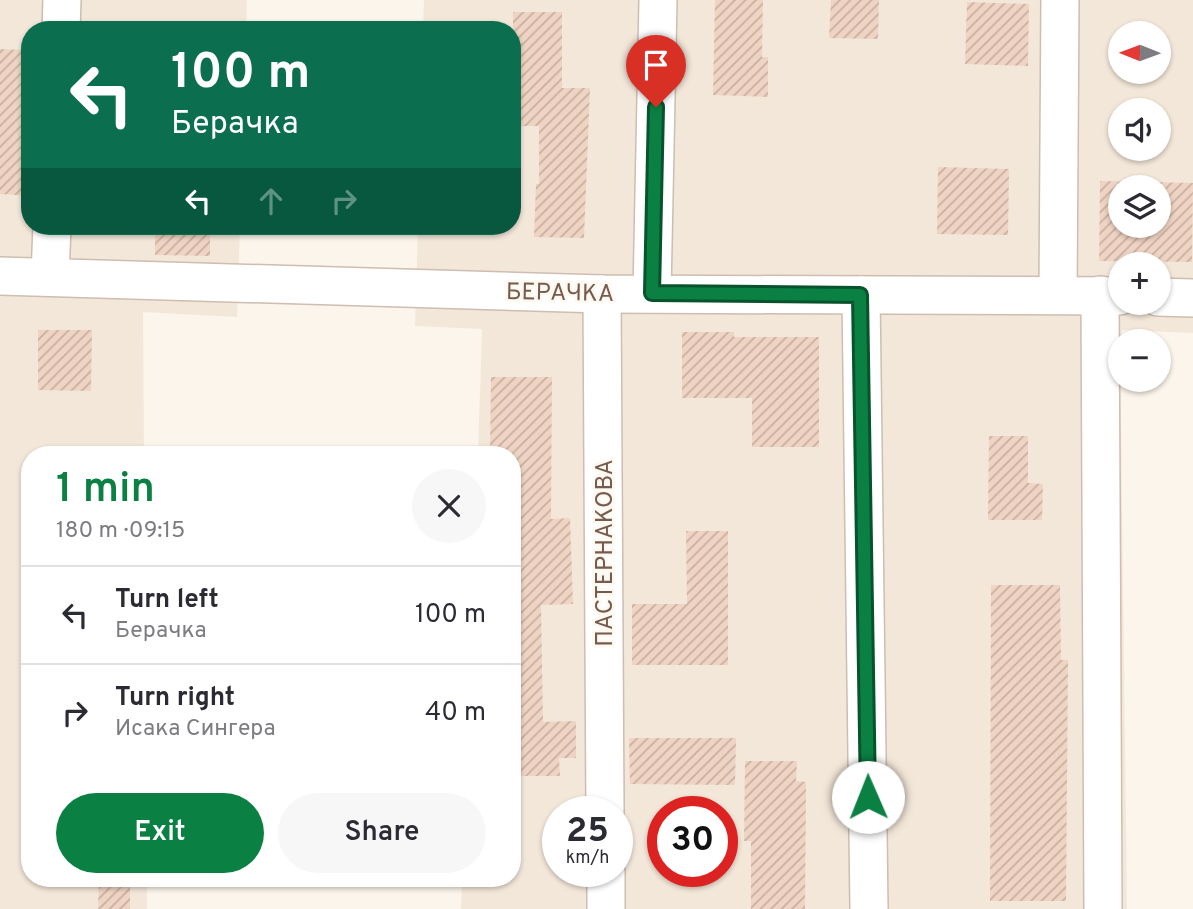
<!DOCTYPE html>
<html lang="en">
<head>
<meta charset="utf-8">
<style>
  :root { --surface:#fff; --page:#f7f7f7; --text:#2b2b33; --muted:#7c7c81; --line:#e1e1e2; --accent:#0b8043 }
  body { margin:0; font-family:Overpass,sans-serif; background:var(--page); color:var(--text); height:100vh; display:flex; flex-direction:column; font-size:26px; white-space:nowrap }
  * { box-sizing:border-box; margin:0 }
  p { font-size:23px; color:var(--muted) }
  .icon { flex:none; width:38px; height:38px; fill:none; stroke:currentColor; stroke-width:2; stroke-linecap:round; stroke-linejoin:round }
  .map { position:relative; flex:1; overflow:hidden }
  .panel { position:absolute; left:21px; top:446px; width:500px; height:441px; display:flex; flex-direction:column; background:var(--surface); border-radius:28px; box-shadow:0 2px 5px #0004 }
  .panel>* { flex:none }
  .guide { position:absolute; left:21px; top:21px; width:500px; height:214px; border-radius:28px; box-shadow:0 2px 5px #0004; background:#0b6e4f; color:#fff; overflow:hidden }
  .needle { width:46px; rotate:271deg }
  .controls { position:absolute; left:1108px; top:21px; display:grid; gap:14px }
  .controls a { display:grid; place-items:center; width:63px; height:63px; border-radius:50%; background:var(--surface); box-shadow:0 2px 5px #0004; font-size:35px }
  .speed { position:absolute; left:542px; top:796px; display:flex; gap:14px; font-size:35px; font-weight:700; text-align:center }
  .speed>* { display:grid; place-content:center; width:91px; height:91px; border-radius:50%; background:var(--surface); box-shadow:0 2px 5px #0004; line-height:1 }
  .speed small { font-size:18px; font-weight:400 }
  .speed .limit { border:10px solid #d22; background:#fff; color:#111 }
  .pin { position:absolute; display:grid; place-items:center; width:60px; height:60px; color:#fff; margin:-72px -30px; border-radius:50% 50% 50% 0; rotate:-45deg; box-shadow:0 0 7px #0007 }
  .pin .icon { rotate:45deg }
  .me { position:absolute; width:77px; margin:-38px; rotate:359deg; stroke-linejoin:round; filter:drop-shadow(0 0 5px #0008) }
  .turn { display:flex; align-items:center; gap:24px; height:147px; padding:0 35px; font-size:32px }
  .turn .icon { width:91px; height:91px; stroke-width:2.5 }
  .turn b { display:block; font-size:49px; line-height:60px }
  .lanes { display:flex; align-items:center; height:66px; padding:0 35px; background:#0003; justify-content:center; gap:35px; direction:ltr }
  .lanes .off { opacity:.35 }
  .round { display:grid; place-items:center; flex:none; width:74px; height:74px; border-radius:37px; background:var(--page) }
  .headline { display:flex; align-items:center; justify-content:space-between; height:119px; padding:0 35px }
  h1 { font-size:42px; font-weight:600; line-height:52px; color:var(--accent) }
  .primary-button { display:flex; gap:14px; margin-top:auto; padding:14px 35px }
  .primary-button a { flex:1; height:80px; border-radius:42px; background:var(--accent); color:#fff; font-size:28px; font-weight:600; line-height:80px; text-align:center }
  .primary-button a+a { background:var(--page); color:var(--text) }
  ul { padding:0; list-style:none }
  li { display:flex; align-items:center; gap:21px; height:98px; padding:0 35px; border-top:2px solid var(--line) }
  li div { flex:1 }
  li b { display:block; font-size:26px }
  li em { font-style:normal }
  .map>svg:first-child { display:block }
</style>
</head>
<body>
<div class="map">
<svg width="1193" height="909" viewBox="0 0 1193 909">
  <defs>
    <pattern id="building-hatch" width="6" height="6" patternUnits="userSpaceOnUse" patternTransform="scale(1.75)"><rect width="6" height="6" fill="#f0d4c3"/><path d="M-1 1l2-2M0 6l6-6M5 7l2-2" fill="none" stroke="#c7afa1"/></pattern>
  </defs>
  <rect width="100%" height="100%" fill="#fcf5eb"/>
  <!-- residential -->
  <g fill="#f3e7d9" fill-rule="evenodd">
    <polygon points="0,0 247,0 246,30 30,30 30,226 240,226 237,317 143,312 144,455 30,455 30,878 147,879 147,909 0,909"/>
    <path d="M 424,0 L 1193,0 L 1193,333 L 1122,330 L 1120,341 L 1127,909 L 461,909 L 462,879 L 513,878 L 513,455 L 478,455 L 482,329 L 415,326 L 418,226 L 513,226 L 513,30 L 423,30 ZM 1120,33 L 1158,33 L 1158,72 L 1120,72 ZM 1120,110 L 1158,110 L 1158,149 L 1120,149 ZM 1120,187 L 1158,187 L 1158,226 L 1120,226 ZM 1120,264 L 1158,264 L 1158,303 L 1120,303 ZM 558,812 L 618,812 L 618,872 L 558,872 ZM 663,812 L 723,812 L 723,872 L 663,872 Z"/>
  </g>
  <!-- building -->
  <g fill="url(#building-hatch)" fill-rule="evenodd">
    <polygon points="715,0 763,0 762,57 768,57 768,97 713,95"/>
    <polygon points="831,0 879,0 878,39 829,38"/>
    <polygon points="967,2 1029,4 1028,66 965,64"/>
    <polygon points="513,12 562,12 562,88 590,88 584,238 534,237 536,184 539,184 539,126 513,126"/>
    <polygon points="0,49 27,50 25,98 30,98 30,196 0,194"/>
    <polygon points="938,167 1009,169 1008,235 937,234"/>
    <path d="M 1100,181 L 1193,183 L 1192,262 L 1099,261 ZM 1120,187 L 1158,187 L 1158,226 L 1120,226 Z"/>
    <polygon points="155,226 210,226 210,256 155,255"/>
    <polygon points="38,330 92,330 91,391 38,390"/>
    <polygon points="682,332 734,332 734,337 819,337 819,447 752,447 752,398 682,398"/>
    <polygon points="491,377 552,377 551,519 570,518 573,604 541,605 543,722 576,721 576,758 559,758 560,776 513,776 513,455 490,455"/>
    <polygon points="989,436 1028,436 1028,483 1043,484 1042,520 988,520"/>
    <polygon points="686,531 728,531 728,665 632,665 632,604 687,604"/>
    <polygon points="991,585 1060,585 1061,660 1068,660 1066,901 990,901"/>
    <polygon points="629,738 736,738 735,785 630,784"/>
    <polygon points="745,761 797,761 796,781 806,782 805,909 751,909 751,841 744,841"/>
    <polygon points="99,878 130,878 130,909 98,909"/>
  </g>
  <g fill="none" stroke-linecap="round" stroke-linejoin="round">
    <!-- minor casing -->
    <g stroke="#cebdb0" stroke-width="40">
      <g id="minor">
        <polyline points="61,30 62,0"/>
        <polyline points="0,276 602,294 1120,296"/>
        <polyline points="50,277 52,226"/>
        <polyline points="652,293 658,0"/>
        <polyline points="602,294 605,812"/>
        <polyline points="1058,294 1060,0"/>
        <polyline points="861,295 869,909"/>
        <polyline points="1100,295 1103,909"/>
        <polyline points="1158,297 1193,298"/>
        <polyline points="606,872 606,909"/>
      </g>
    </g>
    <!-- minor -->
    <use href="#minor" stroke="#fff" stroke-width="37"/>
  </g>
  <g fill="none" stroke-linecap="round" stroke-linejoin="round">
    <!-- route casing -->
    <g stroke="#07532c" stroke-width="18">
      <polyline id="route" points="656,107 652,293 860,295 868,797"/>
    </g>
    <!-- route -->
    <use href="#route" stroke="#0b8043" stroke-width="12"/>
  </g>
  <g text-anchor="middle" stroke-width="6" stroke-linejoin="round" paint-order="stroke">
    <!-- street labels -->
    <g font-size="24" fill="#765b4e" stroke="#fef9f1">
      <text transform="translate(560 292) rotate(1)" y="8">БЕРАЧКА</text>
      <text transform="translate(604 553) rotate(-90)" y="8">ПАСТЕРНАКОВА</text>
    </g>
  </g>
</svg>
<div class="controls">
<a><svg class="needle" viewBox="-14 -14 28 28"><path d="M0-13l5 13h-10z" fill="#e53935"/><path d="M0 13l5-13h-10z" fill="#7c7c81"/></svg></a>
<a><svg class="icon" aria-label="sound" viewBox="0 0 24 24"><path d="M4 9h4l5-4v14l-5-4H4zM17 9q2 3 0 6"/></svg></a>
<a><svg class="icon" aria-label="layers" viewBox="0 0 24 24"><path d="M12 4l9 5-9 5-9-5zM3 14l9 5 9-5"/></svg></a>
<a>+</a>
<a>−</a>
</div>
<div class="speed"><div>25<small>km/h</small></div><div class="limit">30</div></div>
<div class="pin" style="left:656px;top:107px;background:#d93025"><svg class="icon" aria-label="arrive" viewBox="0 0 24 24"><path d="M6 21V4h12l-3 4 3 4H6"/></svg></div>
<svg class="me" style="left:868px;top:797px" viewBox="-20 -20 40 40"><circle r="19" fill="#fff"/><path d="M0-13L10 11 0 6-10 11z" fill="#0b8043"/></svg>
<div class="guide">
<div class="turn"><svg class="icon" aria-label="left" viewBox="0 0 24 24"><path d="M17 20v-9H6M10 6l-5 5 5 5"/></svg><div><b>100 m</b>Берачка</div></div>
<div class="lanes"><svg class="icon" aria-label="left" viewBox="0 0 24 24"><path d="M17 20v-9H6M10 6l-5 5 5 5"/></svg><svg class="icon off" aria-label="ahead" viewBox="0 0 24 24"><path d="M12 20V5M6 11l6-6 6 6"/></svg><svg class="icon off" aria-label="right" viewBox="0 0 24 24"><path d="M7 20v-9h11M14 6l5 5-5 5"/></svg></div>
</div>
<section class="panel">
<div class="headline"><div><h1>1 min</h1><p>180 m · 09:15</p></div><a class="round"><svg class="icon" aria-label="close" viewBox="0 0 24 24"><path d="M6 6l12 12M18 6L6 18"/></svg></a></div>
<ul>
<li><svg class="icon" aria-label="left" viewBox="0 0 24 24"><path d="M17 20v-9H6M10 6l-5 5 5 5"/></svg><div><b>Turn left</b><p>Берачка</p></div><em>100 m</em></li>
<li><svg class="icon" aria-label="right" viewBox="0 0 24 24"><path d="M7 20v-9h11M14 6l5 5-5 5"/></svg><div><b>Turn right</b><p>Исака Сингера</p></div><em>40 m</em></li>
</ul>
<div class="primary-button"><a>Exit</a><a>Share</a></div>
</section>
</div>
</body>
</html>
